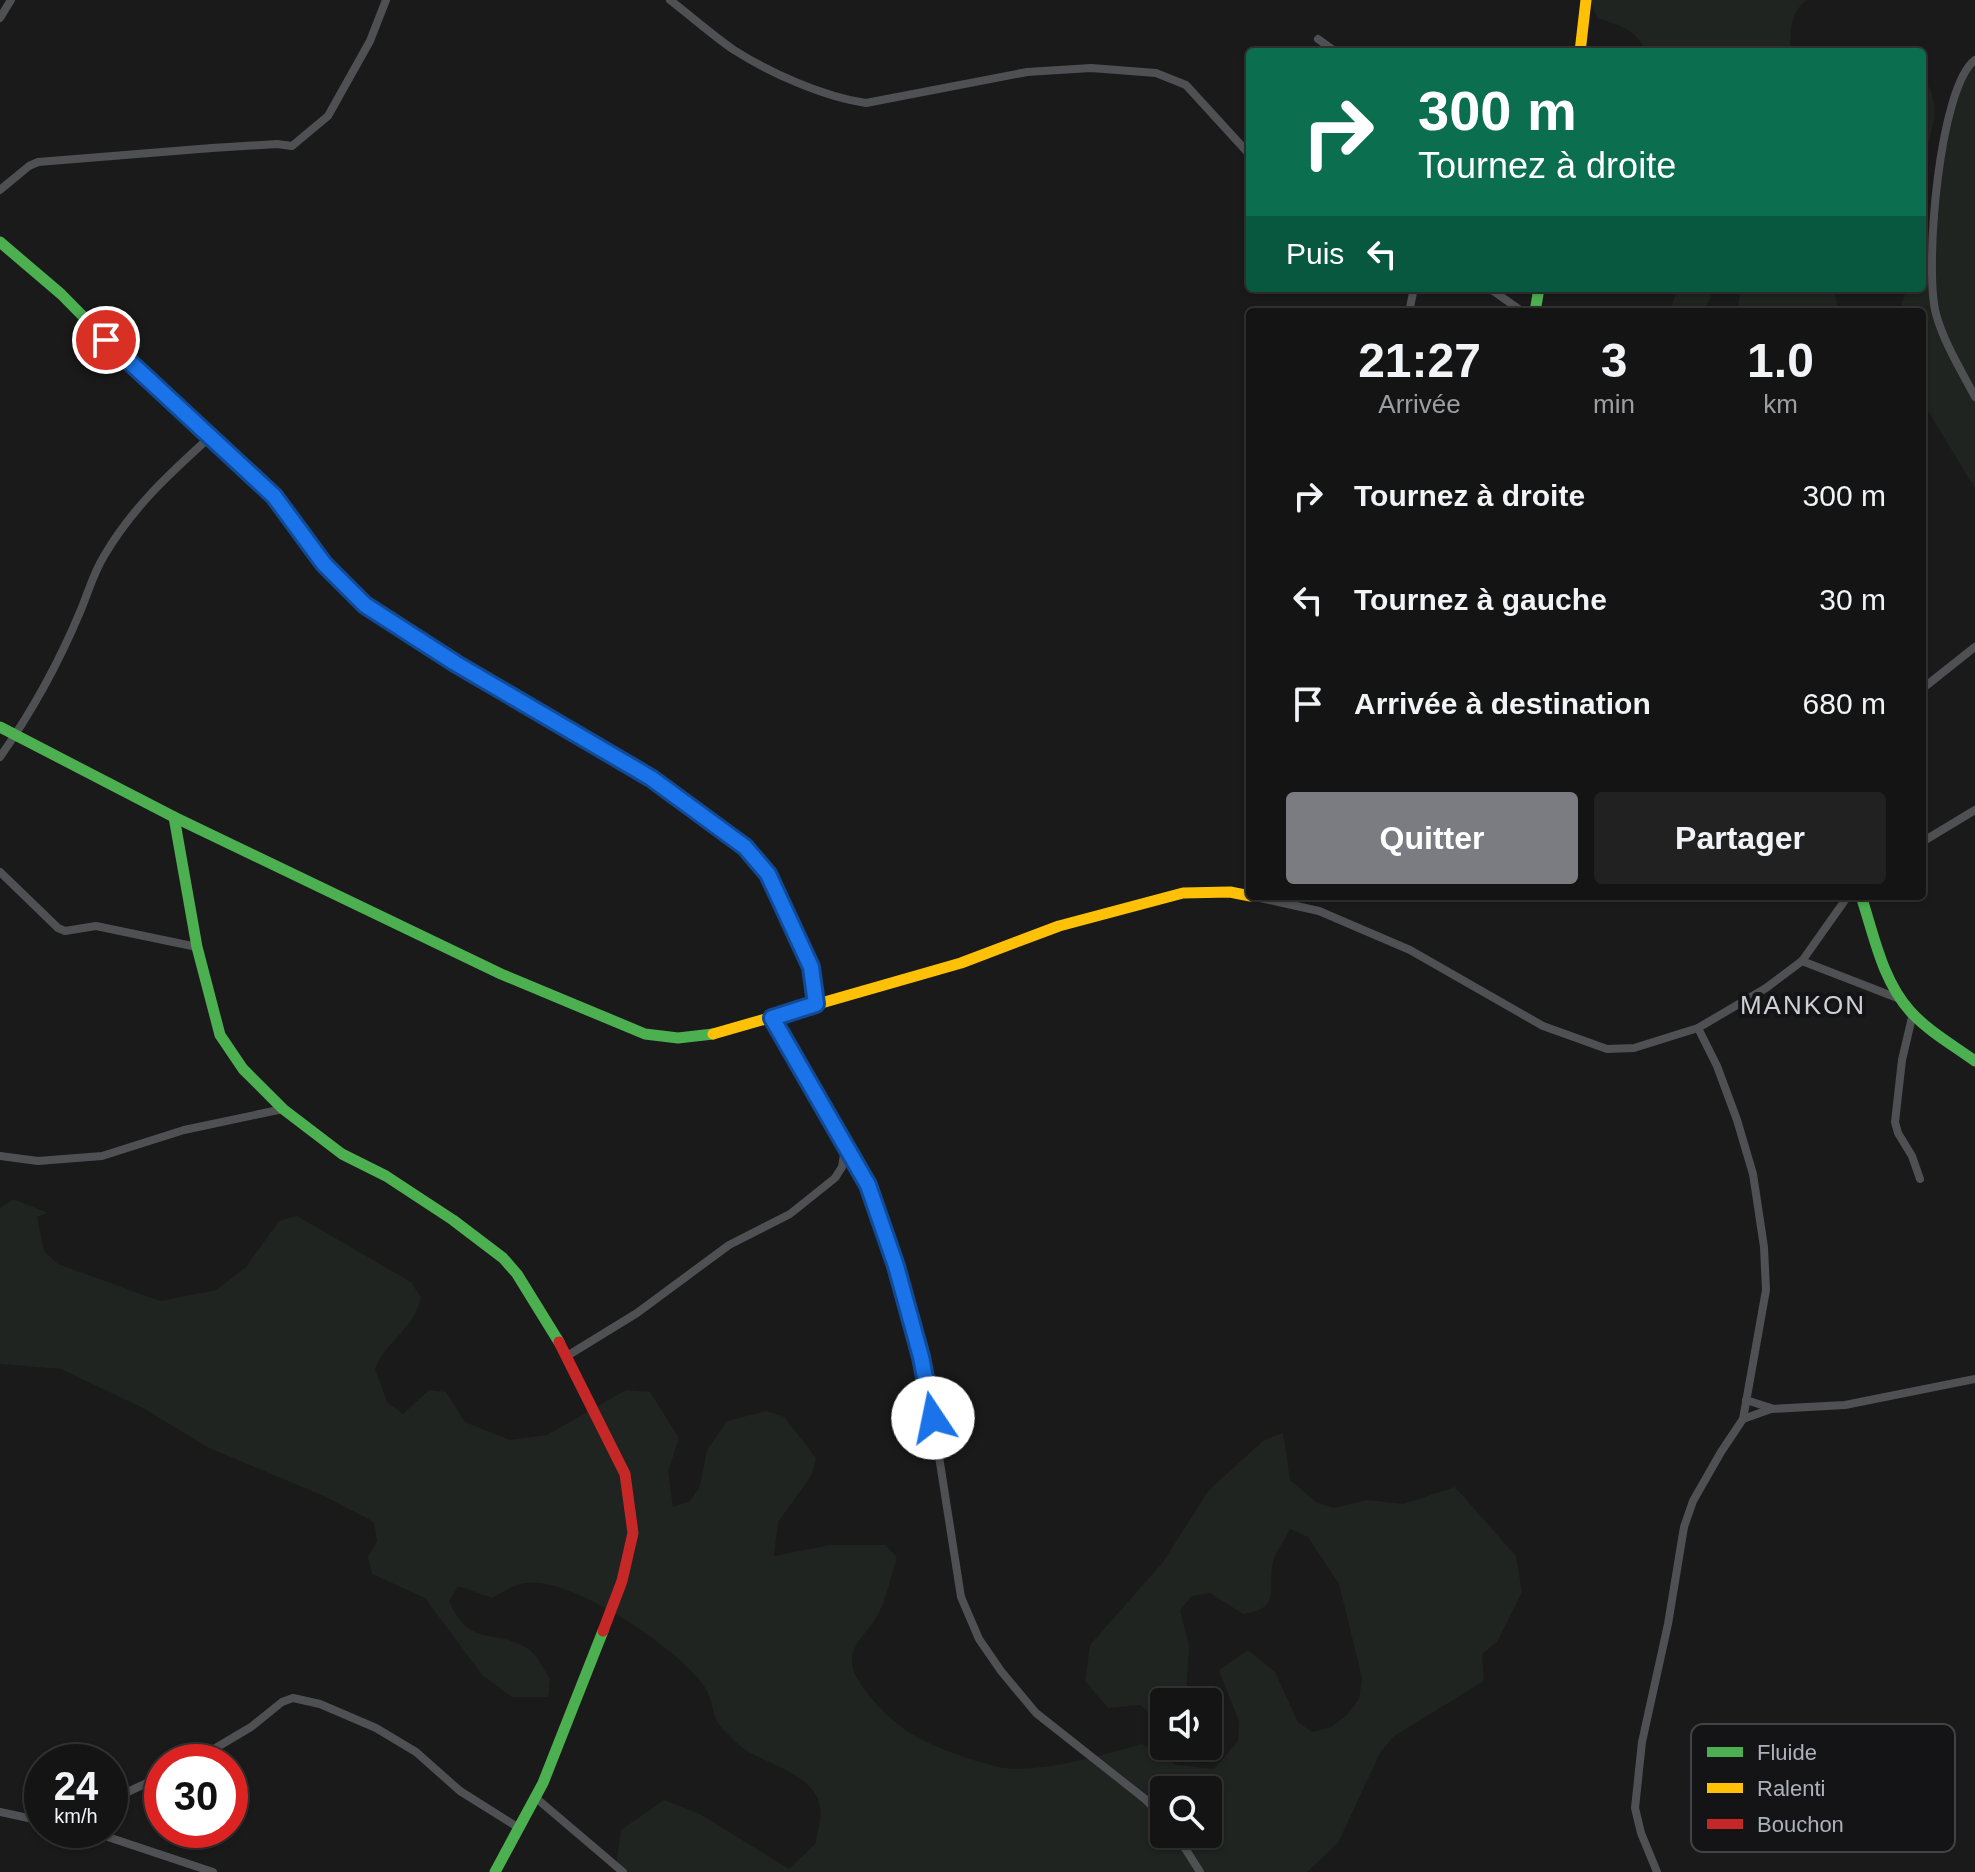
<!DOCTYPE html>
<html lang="fr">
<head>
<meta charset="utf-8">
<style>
  :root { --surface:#141414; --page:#212122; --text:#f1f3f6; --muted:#9d9ea0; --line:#333334; --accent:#7a7c82 }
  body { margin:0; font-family:Arial,sans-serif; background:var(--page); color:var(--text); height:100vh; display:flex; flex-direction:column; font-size:30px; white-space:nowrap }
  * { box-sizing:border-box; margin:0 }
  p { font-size:26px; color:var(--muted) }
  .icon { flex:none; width:44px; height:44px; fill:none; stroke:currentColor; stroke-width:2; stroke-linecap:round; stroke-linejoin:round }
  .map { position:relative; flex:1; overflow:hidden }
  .details { position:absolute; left:1246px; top:308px; width:680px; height:592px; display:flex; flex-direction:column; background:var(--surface); border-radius:8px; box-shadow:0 2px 6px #0004,0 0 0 2px var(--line) }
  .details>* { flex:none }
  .top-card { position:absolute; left:1246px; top:48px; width:680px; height:244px; border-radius:8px; box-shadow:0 2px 6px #0004,0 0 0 2px var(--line); background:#0b6e4f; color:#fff; overflow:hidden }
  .buttons { position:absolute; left:1150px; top:1688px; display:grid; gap:16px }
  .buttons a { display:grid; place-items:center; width:72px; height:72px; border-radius:8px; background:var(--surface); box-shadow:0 2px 6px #0004,0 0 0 2px var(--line); font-size:40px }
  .speed { position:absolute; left:24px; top:1744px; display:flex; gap:16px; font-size:40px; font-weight:700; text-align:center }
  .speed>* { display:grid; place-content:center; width:104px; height:104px; border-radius:50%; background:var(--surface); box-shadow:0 2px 6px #0004,0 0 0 2px var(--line); line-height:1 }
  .speed small { font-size:20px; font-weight:400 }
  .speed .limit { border:12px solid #d22; background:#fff; color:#111 }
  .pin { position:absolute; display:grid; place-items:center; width:68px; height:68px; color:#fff; margin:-34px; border:4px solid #fff; border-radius:50%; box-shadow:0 2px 8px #0007 }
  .me { position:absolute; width:88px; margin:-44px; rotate:349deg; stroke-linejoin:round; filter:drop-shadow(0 0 6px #0008) }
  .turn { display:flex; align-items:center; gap:28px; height:168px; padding:0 40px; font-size:36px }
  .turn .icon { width:104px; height:104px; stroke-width:2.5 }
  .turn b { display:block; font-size:56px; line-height:68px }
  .then { display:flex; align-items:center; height:76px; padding:0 40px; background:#0003; gap:16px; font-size:30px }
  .eta { display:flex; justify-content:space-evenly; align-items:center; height:136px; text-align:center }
  .eta b { font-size:48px; font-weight:700; line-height:56px }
  .button { display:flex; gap:16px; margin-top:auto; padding:16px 40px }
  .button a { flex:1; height:92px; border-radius:8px; background:var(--accent); color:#fff; font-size:32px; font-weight:700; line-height:92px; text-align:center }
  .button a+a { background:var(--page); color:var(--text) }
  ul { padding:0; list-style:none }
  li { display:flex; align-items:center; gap:24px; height:104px; padding:0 40px }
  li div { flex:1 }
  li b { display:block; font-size:30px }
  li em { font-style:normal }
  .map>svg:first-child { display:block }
</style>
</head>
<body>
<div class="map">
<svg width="1975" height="1872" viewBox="0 0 1975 1872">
  <rect width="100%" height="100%" fill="#1a1a1a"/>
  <!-- green -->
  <g fill="#1f2420" fill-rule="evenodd">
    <path d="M 1590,0 L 1807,0 C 1789,13 1791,32 1790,52 L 1645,52 C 1638,29 1618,25 1597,18 Z"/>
    <polygon points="1975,60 1975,488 1922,401 1922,312 1899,312 1907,288 1922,288 1922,266 1930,258 1935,195 1962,76"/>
    <path d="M 1922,77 C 1944,103 1932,133 1922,161 Z"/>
    <polygon points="1678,288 1720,288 1712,293 1704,312 1669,312"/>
    <polygon points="1733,288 1837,288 1835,294 1838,312 1737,312 1740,295"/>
    <path d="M 13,1199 L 48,1213 L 37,1217 L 44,1251 L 58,1264 L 160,1301 L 216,1290 L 246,1267 L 279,1221 L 297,1216 L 411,1282 L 421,1297 C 415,1329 388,1338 375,1369 L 387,1402 L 403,1414 L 429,1390 L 446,1392 L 465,1422 L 510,1440 L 547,1435 L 626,1390 L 650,1392 L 679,1438 L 668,1472 L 673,1507 L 690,1501 L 700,1486 L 707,1450 L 727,1421 L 766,1411 L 784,1417 L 816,1458 L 812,1475 L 778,1522 L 774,1556 L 830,1545 L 885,1545 L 897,1557 C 891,1576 887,1597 878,1615 C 869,1632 852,1641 852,1662 C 852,1684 894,1724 913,1735 C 933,1747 994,1770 1017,1769 C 1059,1768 1102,1755 1142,1744 L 1176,1765 L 1214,1769 L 1238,1741 L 1239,1722 L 1219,1670 L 1248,1650 L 1275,1672 L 1298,1722 L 1312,1732 L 1331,1727 L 1347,1715 L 1359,1699 L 1362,1678 L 1339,1584 L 1308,1537 L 1290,1529 C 1285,1539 1278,1549 1274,1559 C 1265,1587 1285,1608 1243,1614 L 1210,1593 L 1192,1596 L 1180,1610 L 1189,1646 L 1186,1702 L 1164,1702 L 1164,1723 L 1140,1705 L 1108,1708 L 1085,1681 L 1090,1645 L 1163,1562 L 1209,1490 L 1264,1440 L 1283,1433 L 1290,1480 L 1316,1502 L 1333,1508 L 1367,1500 L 1403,1504 L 1455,1487 L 1516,1556 L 1522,1592 L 1497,1642 L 1482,1654 L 1484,1681 L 1394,1736 L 1381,1751 L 1338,1843 L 1307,1872 L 619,1872 L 616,1866 L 621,1830 L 664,1800 L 700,1814 L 789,1869 L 816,1843 C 817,1832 822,1817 820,1806 C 813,1773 768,1765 744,1749 C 736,1743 729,1735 722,1728 C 712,1718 713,1701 706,1689 C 683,1651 571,1576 526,1583 C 515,1584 502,1593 492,1598 L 458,1586 L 449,1601 C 469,1648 493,1628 527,1648 C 537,1654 544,1670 550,1679 L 548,1697 L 512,1697 L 482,1675 L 425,1598 L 372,1574 L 368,1557 L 377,1541 L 374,1522 L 324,1496 L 209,1448 L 143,1408 L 61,1369 L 0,1364 L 0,1208 ZM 1164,1790 L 1208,1790 L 1208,1834 L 1164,1834 Z"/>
  </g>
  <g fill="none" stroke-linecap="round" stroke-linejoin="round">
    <!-- street -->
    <g stroke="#4f5053" stroke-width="8">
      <path d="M 670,0 C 691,16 712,35 734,50 C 770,73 824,97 866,103 L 1027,72 L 1091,68 L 1156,73 L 1186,85 L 1250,155"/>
      <polyline points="0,18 11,0"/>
      <polyline points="1318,39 1336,52"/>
      <path d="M 1975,60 C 1939,87 1924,269 1936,314 C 1944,343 1961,370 1975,397"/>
      <polyline points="0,190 29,166 38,162 212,148 277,144 292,146 328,116 370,41 386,0"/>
      <polyline points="1489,288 1523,312"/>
      <polyline points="1409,312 1414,288"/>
      <polyline points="1922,689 1975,647"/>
      <path d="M 0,757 C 31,713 59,662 80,612 C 88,593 93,574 104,556 C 132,508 169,474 210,437"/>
      <polyline points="1922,842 1975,810"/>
      <polyline points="0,872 58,928 65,931 96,926 197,947"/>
      <polyline points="1251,896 1319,911 1410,950 1543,1026 1607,1049 1634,1048 1698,1028 1766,988 1802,961 1848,896"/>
      <polyline points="1802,961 1900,999"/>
      <polyline points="1913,1013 1902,1060 1895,1122 1898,1133 1912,1156 1920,1179"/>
      <polyline points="772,1018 868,1185 896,1266 921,1357 933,1418 961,1597 979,1639 1001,1671 1036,1713 1145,1799 1164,1819"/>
      <polyline points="0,1156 38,1161 102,1156 184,1130 283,1109"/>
      <polyline points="567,1356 637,1313 729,1245 790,1214 835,1178 842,1167 846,1143"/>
      <polyline points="1746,1400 1771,1408"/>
      <polyline points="1743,1419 1771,1409 1845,1405 1975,1379"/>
      <polyline points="192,1762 251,1727 282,1702 293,1698 320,1704 376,1728 416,1752 460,1791 519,1828"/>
      <polyline points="536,1798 623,1872"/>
      <polyline points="110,1803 121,1795 162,1776"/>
      <polyline points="0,1812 42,1821"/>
      <polyline points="87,1830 213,1872"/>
      <polyline points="1176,1834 1200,1872"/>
      <polyline points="1657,1872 1641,1833 1635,1808 1642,1742 1668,1624 1684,1527 1693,1501 1721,1452 1743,1419 1766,1290 1764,1247 1753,1174 1737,1120 1717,1066 1698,1028"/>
    </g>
    <!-- fast -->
    <g stroke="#4caf50" stroke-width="11">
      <polyline points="0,242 61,294 124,358 274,496 324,564 359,600 455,663 651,778 723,831"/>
      <polyline points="1535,312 1539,288"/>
      <polyline points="0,727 174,817 501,974 645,1034 678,1038 713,1034"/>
      <polyline points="174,817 197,947 220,1035 243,1069 283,1109 342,1154 386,1176 453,1220 503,1258 517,1274 559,1342"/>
      <path d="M 1861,896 C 1874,935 1882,980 1910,1011 C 1928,1031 1953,1045 1975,1061"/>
      <polyline points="495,1872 543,1783 603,1631"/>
    </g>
    <!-- slow -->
    <g stroke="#ffc107" stroke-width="11">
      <polyline points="1580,52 1586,0"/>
      <polyline points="713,1034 961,963 1059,926 1183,893 1230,892 1250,896"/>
    </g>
    <!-- jam -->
    <g stroke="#c62828" stroke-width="11">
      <polyline points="723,831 745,847 768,874 811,967 816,1004"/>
      <polyline points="559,1342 625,1474 633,1533 622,1581 603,1631"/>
    </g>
  </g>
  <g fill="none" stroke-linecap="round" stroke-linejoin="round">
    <!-- route casing -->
    <g stroke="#114b97" stroke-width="20">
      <polyline id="route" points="106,340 274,496 324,564 365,605 455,663 651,778 745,847 768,874 811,967 816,1004 772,1018 868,1185 896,1266 921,1357 933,1418"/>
    </g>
    <!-- route -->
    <use href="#route" stroke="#1a73e8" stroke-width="14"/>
  </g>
  <g text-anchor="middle" stroke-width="8" stroke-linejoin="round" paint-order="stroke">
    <!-- quarter labels -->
    <g font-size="26" letter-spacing="2" fill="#ced0d6" stroke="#141416">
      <text x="1803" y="1014">MANKON</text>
    </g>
  </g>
  <!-- legend -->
  <rect x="1691" y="1724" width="264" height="128" rx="12" fill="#141416" stroke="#424347" stroke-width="2"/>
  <rect x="1707" y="1747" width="36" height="10" fill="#4caf50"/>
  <rect x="1707" y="1783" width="36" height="10" fill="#ffc107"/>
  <rect x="1707" y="1819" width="36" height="10" fill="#c62828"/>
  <g font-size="22" fill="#adb1ba">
    <text x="1757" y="1760">Fluide</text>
    <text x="1757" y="1796">Ralenti</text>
    <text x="1757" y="1832">Bouchon</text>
  </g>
</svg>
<div class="buttons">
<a><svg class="icon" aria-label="sound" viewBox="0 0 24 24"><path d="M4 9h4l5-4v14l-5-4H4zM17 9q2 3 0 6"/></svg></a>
<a><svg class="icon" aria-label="search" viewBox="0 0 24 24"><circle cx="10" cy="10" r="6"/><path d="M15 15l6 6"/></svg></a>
</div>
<div class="speed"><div>24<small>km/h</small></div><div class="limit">30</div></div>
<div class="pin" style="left:106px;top:340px;background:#d93025"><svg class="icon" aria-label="arrive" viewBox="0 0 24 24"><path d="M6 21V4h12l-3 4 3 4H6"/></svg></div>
<svg class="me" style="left:933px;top:1418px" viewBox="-20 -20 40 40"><circle r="19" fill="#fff"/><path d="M0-13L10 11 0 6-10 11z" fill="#1a73e8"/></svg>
<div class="top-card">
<div class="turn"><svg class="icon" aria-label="right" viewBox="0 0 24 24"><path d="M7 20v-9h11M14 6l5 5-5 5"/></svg><div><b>300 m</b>Tournez à droite</div></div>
<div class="then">Puis<svg class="icon" aria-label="left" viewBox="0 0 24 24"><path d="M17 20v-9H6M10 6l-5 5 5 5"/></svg></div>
</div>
<section class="details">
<div class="eta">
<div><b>21:27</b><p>Arrivée</p></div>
<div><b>3</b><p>min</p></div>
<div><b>1.0</b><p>km</p></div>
</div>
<ul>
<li><svg class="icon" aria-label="right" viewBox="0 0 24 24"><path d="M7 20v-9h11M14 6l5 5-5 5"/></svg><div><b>Tournez à droite</b></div><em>300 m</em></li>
<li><svg class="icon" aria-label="left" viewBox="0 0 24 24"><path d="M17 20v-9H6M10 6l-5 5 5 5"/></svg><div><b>Tournez à gauche</b></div><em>30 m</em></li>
<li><svg class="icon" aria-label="arrive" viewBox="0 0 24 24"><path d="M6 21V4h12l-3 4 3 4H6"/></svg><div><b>Arrivée à destination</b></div><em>680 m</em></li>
</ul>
<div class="button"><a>Quitter</a><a>Partager</a></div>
</section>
</div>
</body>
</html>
